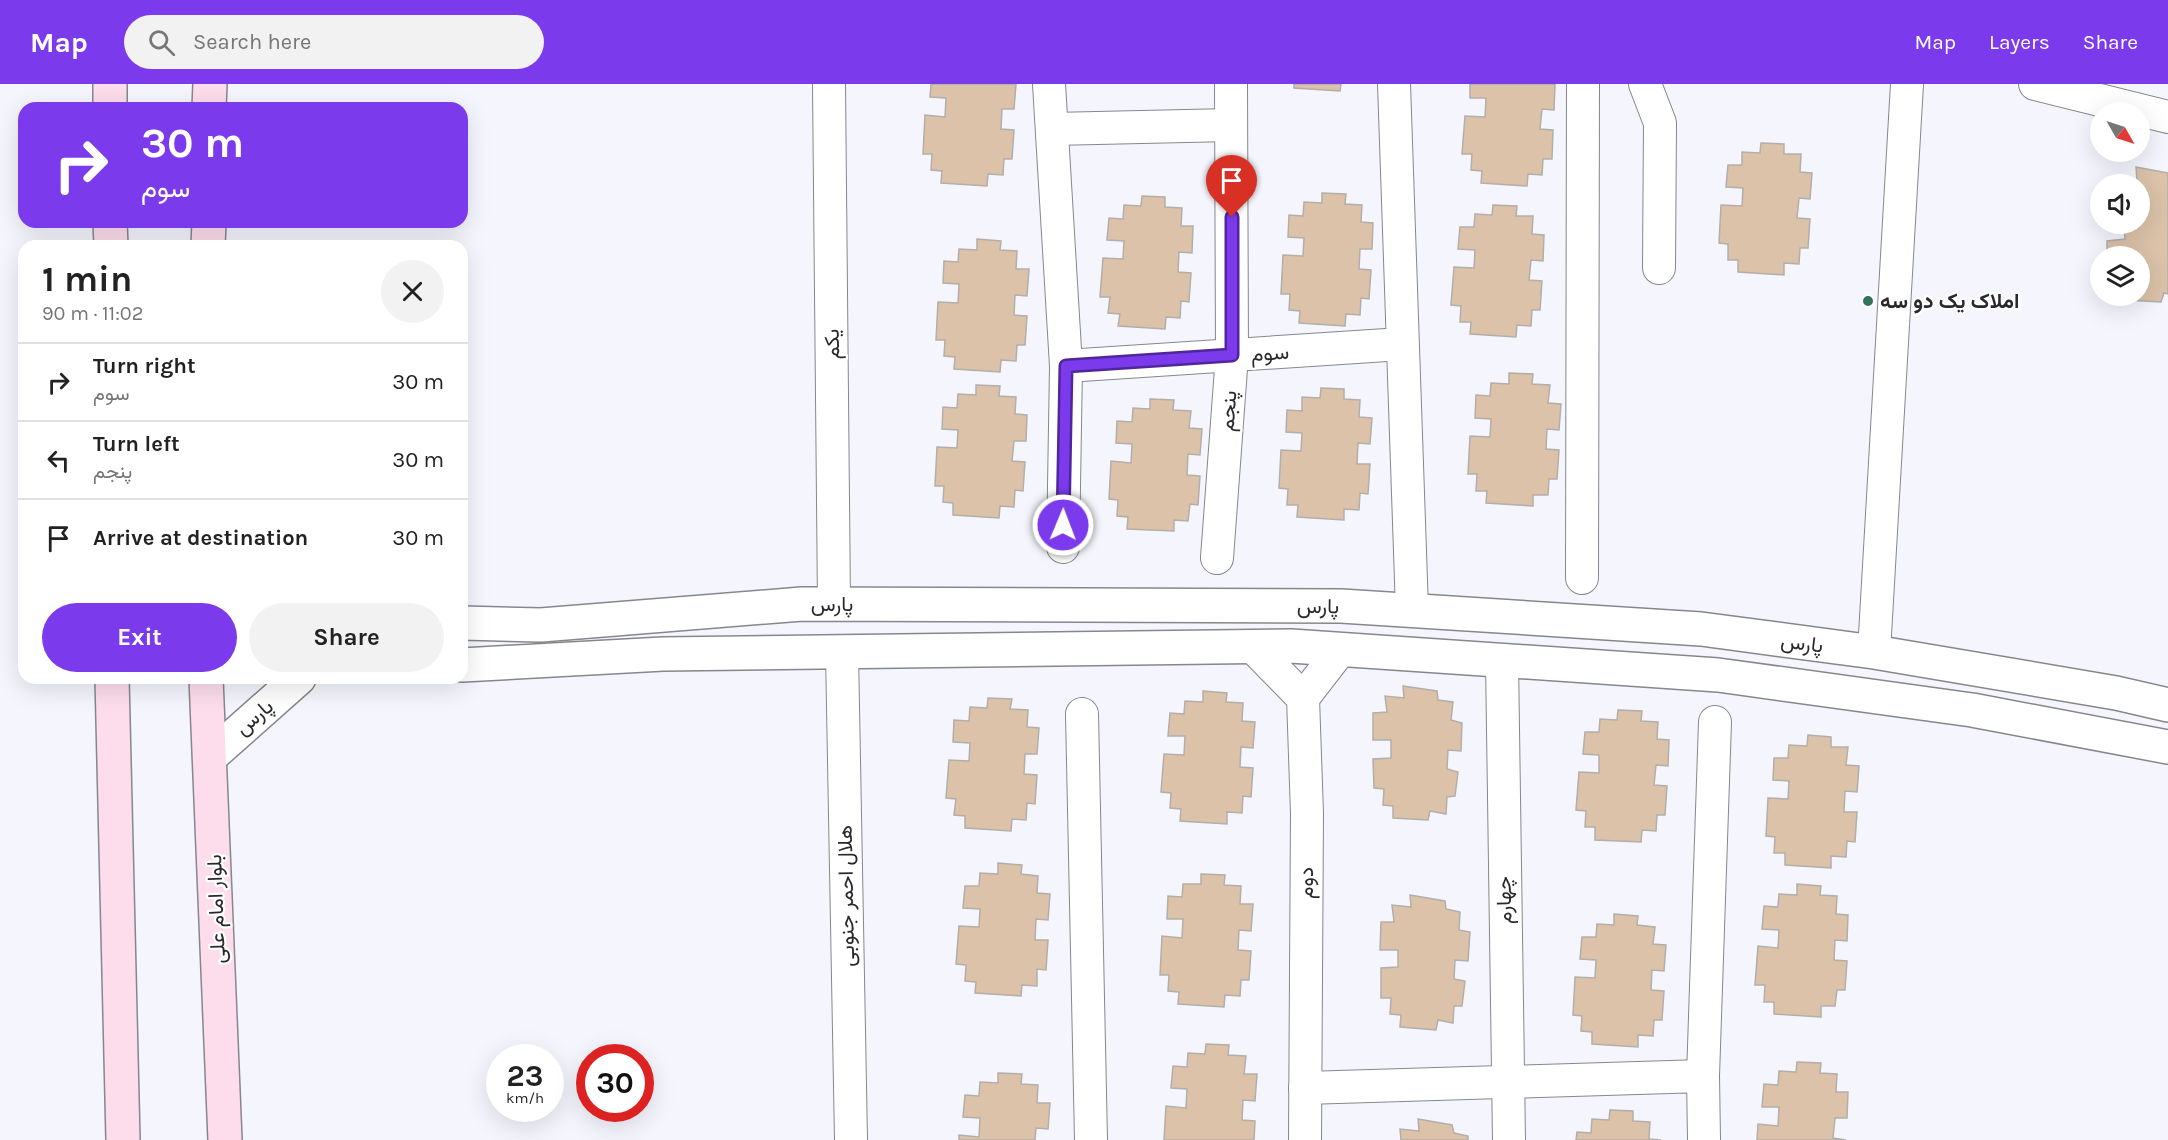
<!DOCTYPE html>
<html lang="en">
<head>
<meta charset="utf-8">
<style>
  :root { --surface:#fff; --page:#f2f2f2; --text:#222; --muted:#767676; --line:#e0e0e0; --accent:#7c3aed }
  body { margin:0; font-family:Karla,Vazirmatn,sans-serif; background:var(--page); color:var(--text); height:100vh; display:flex; flex-direction:column; font-size:22px; white-space:nowrap }
  * { box-sizing:border-box; margin:0 }
  p { font-size:20px; color:var(--muted) }
  .icon { flex:none; width:33px; height:33px; fill:none; stroke:currentColor; stroke-width:2; stroke-linecap:round; stroke-linejoin:round }
  .map { position:relative; flex:1; overflow:hidden }
  .drawer { position:absolute; left:18px; top:156px; width:450px; height:444px; display:flex; flex-direction:column; background:var(--surface); border-radius:18px; box-shadow:0 6px 24px #0002 }
  .drawer>* { flex:none }
  .hud { position:absolute; left:18px; top:18px; width:450px; height:126px; border-radius:18px; box-shadow:0 6px 24px #0002; background:#7c3aed; color:#fff; overflow:hidden }
  .needle { width:39px; rotate:129deg }
  .fabs { position:absolute; left:2090px; top:18px; display:grid; gap:12px }
  .fabs a { display:grid; place-items:center; width:60px; height:60px; border-radius:50%; background:var(--surface); box-shadow:0 6px 24px #0002; font-size:30px }
  .speed { position:absolute; left:486px; top:960px; display:flex; gap:12px; font-size:30px; font-weight:700; text-align:center }
  .speed>* { display:grid; place-content:center; width:78px; height:78px; border-radius:50%; background:var(--surface); box-shadow:0 6px 24px #0002; line-height:1 }
  .speed small { font-size:15px; font-weight:400 }
  .speed .limit { border:9px solid #d22; background:#fff; color:#111 }
  .pin { position:absolute; display:grid; place-items:center; width:51px; height:51px; color:#fff; margin:-62px -26px; border-radius:50% 50% 50% 0; rotate:-45deg; box-shadow:0 0 6px #0007 }
  .pin .icon { rotate:45deg }
  .me { position:absolute; width:66px; margin:-33px; rotate:1deg; stroke-linejoin:round; filter:drop-shadow(0 0 4px #0008) }
  .turn { display:flex; align-items:center; gap:21px; height:126px; padding:0 24px; font-size:27px }
  .turn .icon { width:78px; height:78px; stroke-width:2.5 }
  .turn b { display:block; font-size:42px; line-height:51px }
  .round { display:grid; place-items:center; flex:none; width:63px; height:63px; border-radius:32px; background:var(--page) }
  .summary { display:flex; align-items:center; justify-content:space-between; height:102px; padding:0 24px }
  h1 { font-size:36px; font-weight:700; line-height:45px }
  .primary-button { display:flex; gap:12px; margin-top:auto; padding:12px 24px }
  .primary-button a { flex:1; height:69px; border-radius:36px; background:var(--accent); color:#fff; font-size:24px; font-weight:700; line-height:69px; text-align:center }
  .primary-button a+a { background:var(--page); color:var(--text) }
  ul { padding:0; list-style:none }
  li { display:flex; align-items:center; gap:18px; height:78px; padding:0 24px; border-top:2px solid var(--line) }
  li div { flex:1 }
  li b { display:block; font-size:22px }
  li em { font-style:normal }
  header { display:flex; align-items:center; gap:36px; box-sizing:border-box; height:84px; padding:0 30px; background:var(--accent); color:#fff }
  header strong { font-size:28px }
  nav { display:flex; gap:33px; margin-inline-start:auto; font-size:21px }
  .search { width:420px; height:54px; background:var(--page); display:flex; align-items:center; gap:15px; box-sizing:border-box; padding:0 21px; border-radius:33px; color:var(--muted); font-size:22px }
  .map>svg:first-child { display:block }
</style>
</head>
<body>
<header>
<strong>Map</strong>
<div class="search"><svg class="icon" aria-label="search" viewBox="0 0 24 24"><circle cx="10" cy="10" r="6"/><path d="M15 15l6 6"/></svg>Search here</div>
<nav><a>Map</a><a>Layers</a><a>Share</a></nav>
</header>
<div class="map">
<svg width="2168" height="1056" viewBox="0 0 2168 1056">
  <rect width="100%" height="100%" fill="#f5f6fd"/>
  <!-- building -->
  <g fill="#dbc2a9" stroke="#b3aeaa" stroke-width="1.5">
    <polygon points="931,0 1016,0 1014,25 1002,25 1001,45 1014,46 1012,75 1004,75 1003,91 988,90 987,102 941,99 942,87 931,86 932,70 923,70 925,31 945,33 946,14 930,13"/>
    <polygon points="1294,0 1341,0 1340,7 1294,4"/>
    <polygon points="1470,0 1555,0 1554,26 1542,25 1540,45 1553,46 1552,75 1543,75 1542,91 1528,90 1527,102 1481,99 1482,87 1471,86 1472,70 1462,70 1465,32 1485,33 1486,14 1470,14"/>
    <polygon points="1761,59 1784,60 1784,70 1801,70 1800,88 1812,89 1810,115 1799,114 1797,134 1810,135 1808,164 1800,164 1799,180 1784,179 1784,191 1738,188 1738,176 1728,176 1728,160 1719,159 1721,121 1742,122 1743,104 1726,103 1728,81 1742,81 1742,68 1760,69"/>
    <polygon points="2136,83 2168,89 2168,210 2164,209 2161,218 2127,216 2127,212 2139,212 2139,172 2107,172 2107,157 2125,155 2124,140 2139,140 2139,100 2119,100 2118,93 2137,96"/>
    <polygon points="1322,109 1346,110 1345,120 1362,121 1361,138 1373,139 1372,165 1360,165 1359,185 1371,186 1369,215 1361,214 1360,231 1346,230 1345,242 1299,239 1300,227 1289,226 1290,210 1281,210 1283,171 1303,172 1304,154 1288,153 1289,131 1303,132 1304,118 1322,119"/>
    <polygon points="1142,112 1165,113 1165,123 1182,124 1181,142 1193,142 1192,169 1179,168 1178,188 1191,189 1189,218 1181,217 1180,234 1166,233 1165,245 1118,242 1120,230 1108,229 1110,213 1100,213 1103,174 1123,175 1124,157 1107,156 1109,134 1123,135 1124,121 1141,122"/>
    <polygon points="1493,121 1517,122 1516,132 1533,132 1532,150 1544,151 1543,177 1531,176 1529,196 1542,197 1540,226 1532,226 1531,242 1517,241 1516,253 1470,250 1471,238 1460,238 1461,222 1451,221 1454,183 1474,184 1475,166 1458,165 1460,143 1474,143 1475,130 1492,131"/>
    <polygon points="977,155 1001,157 1000,166 1017,167 1016,185 1029,185 1027,212 1015,211 1014,231 1027,232 1025,261 1017,261 1016,277 1001,276 1000,288 954,285 955,273 944,272 945,256 936,256 938,218 958,219 959,200 943,199 944,177 958,178 959,165 977,166"/>
    <polygon points="1509,289 1533,290 1532,300 1550,301 1548,319 1561,320 1559,346 1547,345 1546,365 1559,366 1557,395 1549,395 1548,411 1533,411 1533,422 1486,419 1487,407 1476,407 1477,390 1468,390 1470,352 1490,353 1491,335 1475,334 1476,311 1490,312 1491,299 1509,300"/>
    <polygon points="976,301 1000,302 999,312 1016,313 1015,330 1027,331 1026,357 1014,357 1012,377 1025,378 1023,407 1015,406 1014,423 1000,422 999,434 953,431 953,419 943,418 944,402 935,402 937,363 957,364 958,346 942,345 943,323 957,324 958,310 976,311"/>
    <polygon points="1321,304 1344,305 1344,315 1360,316 1359,333 1372,334 1370,360 1358,359 1357,380 1370,380 1368,410 1360,409 1359,426 1344,425 1344,436 1297,433 1298,421 1287,421 1288,405 1279,404 1281,366 1301,367 1302,349 1286,348 1287,326 1302,327 1302,313 1320,314"/>
    <polygon points="1150,315 1174,316 1173,326 1191,327 1189,344 1202,345 1200,371 1188,370 1187,391 1200,392 1198,421 1190,420 1188,437 1174,436 1174,447 1127,445 1128,433 1117,432 1118,416 1109,415 1111,377 1131,379 1132,360 1116,359 1117,337 1132,338 1133,324 1150,325"/>
    <polygon points="1403,602 1437,607 1438,616 1453,618 1451,636 1462,639 1461,667 1448,666 1447,685 1458,688 1455,712 1447,713 1446,730 1430,727 1428,736 1393,734 1393,722 1383,721 1384,705 1374,704 1373,675 1391,674 1391,656 1373,656 1373,629 1387,628 1385,612 1404,614"/>
    <polygon points="1203,607 1227,609 1226,618 1243,619 1242,637 1255,638 1253,664 1241,663 1240,683 1253,684 1251,713 1243,712 1242,729 1227,728 1227,740 1180,737 1181,725 1170,724 1171,709 1161,708 1164,670 1184,671 1185,652 1168,652 1170,629 1184,630 1185,617 1203,618"/>
    <polygon points="988,614 1012,615 1010,625 1028,626 1027,643 1039,644 1037,670 1025,670 1024,690 1037,691 1035,720 1027,719 1026,736 1012,735 1011,747 965,744 965,732 954,731 956,715 946,714 949,676 969,677 970,659 953,658 954,636 969,637 970,623 987,624"/>
    <polygon points="1618,626 1642,627 1641,637 1658,638 1657,655 1669,656 1668,682 1656,681 1654,701 1667,702 1665,731 1657,731 1656,747 1642,746 1641,758 1595,756 1595,743 1585,743 1586,727 1576,726 1579,688 1599,689 1599,671 1583,670 1585,648 1599,648 1600,635 1617,636"/>
    <polygon points="1808,651 1831,653 1831,663 1848,663 1846,681 1859,682 1857,708 1845,707 1844,728 1857,728 1855,758 1847,757 1846,773 1831,772 1831,784 1785,781 1785,769 1774,769 1775,753 1766,752 1768,714 1788,715 1789,697 1773,696 1774,674 1788,674 1789,661 1807,662"/>
    <polygon points="998,779 1022,781 1021,790 1038,792 1037,809 1050,810 1048,836 1036,835 1035,856 1048,856 1046,886 1037,885 1037,902 1022,901 1021,912 975,909 976,898 965,897 966,881 956,880 959,842 979,843 980,825 963,824 965,802 979,802 980,789 998,790"/>
    <polygon points="1201,790 1225,791 1224,801 1241,802 1240,820 1253,820 1251,847 1239,846 1238,866 1251,867 1249,896 1241,896 1240,912 1225,911 1224,923 1178,920 1179,908 1168,907 1169,891 1160,891 1162,852 1182,854 1183,835 1167,835 1168,812 1182,813 1183,800 1201,800"/>
    <polygon points="1797,800 1821,802 1820,811 1837,812 1836,830 1848,831 1847,857 1835,856 1834,876 1847,877 1845,906 1837,906 1835,922 1821,922 1821,933 1774,930 1774,918 1764,918 1765,901 1755,901 1758,862 1778,864 1779,846 1762,845 1764,822 1778,823 1779,810 1797,811"/>
    <polygon points="1410,811 1445,817 1446,825 1460,828 1459,846 1470,848 1468,877 1455,876 1454,895 1465,897 1462,922 1454,922 1453,939 1438,936 1436,946 1400,943 1401,931 1390,930 1391,914 1381,914 1381,884 1398,883 1398,866 1380,866 1381,838 1394,838 1392,821 1411,823"/>
    <polygon points="1614,830 1638,832 1637,841 1655,843 1653,860 1666,861 1664,887 1652,886 1651,906 1664,907 1662,936 1654,936 1653,952 1638,951 1638,963 1592,960 1592,948 1581,947 1582,932 1573,931 1575,893 1595,894 1596,876 1580,875 1582,853 1596,853 1597,840 1614,841"/>
    <polygon points="1206,960 1229,961 1228,971 1246,972 1244,990 1257,990 1255,1017 1243,1016 1242,1036 1255,1037 1254,1056 1164,1056 1166,1022 1186,1024 1187,1005 1171,1004 1173,982 1187,983 1188,969 1205,970"/>
    <polygon points="1797,978 1821,979 1820,989 1837,990 1836,1008 1848,1008 1847,1034 1835,1034 1833,1054 1846,1056 1757,1056 1758,1040 1778,1042 1779,1023 1762,1023 1764,1000 1778,1001 1779,987 1796,988"/>
    <polygon points="998,989 1022,990 1021,1000 1038,1001 1037,1019 1050,1019 1048,1045 1036,1044 1035,1056 959,1056 959,1051 979,1053 980,1034 963,1033 965,1011 979,1012 980,998 998,999"/>
    <polygon points="1610,1026 1633,1027 1633,1037 1650,1038 1649,1055 1661,1056 1576,1056 1577,1048 1591,1049 1592,1035 1609,1036"/>
    <polygon points="1418,1035 1452,1041 1454,1049 1468,1052 1468,1056 1401,1056 1400,1045 1419,1047"/>
  </g>
  <g fill="none" stroke-linecap="round" stroke-linejoin="round">
    <!-- minor casing -->
    <g stroke="#86878d" stroke-width="34">
      <g id="minor">
        <polyline points="829,0 834,520"/>
        <polyline points="1049,0 1066,282 1402,260"/>
        <polyline points="1394,0 1412,526"/>
        <polyline points="1645,0 1660,39 1659,184"/>
        <polyline points="2035,0 2168,33"/>
        <polyline points="1052,45 1231,41"/>
        <polyline points="1063,463 1066,282"/>
        <polyline points="1217,474 1232,271 1231,0"/>
        <polyline points="1582,494 1583,0"/>
        <polyline points="1252,562 1303,614 1307,729 1305,1056"/>
        <polyline points="842,568 851,1056"/>
        <polyline points="1874,568 1907,0"/>
        <polyline points="1502,576 1509,1056"/>
        <polyline points="1303,614 1341,565"/>
        <polyline points="1082,630 1091,1056"/>
        <polyline points="1703,992 1715,638"/>
        <polyline points="1305,1004 1703,992 1704,1056"/>
      </g>
    </g>
    <!-- tertiary casing -->
    <g stroke="#86878d" stroke-width="36">
      <g id="tertiary">
        <polyline points="462,539 541,541 802,520 1341,522 1701,545 1874,568 2116,609 2168,621"/>
        <polyline points="462,581 663,570 1291,562 1718,591 1972,626 2168,663"/>
        <polyline points="210,673 299,594"/>
      </g>
    </g>
    <!-- secondary casing -->
    <g stroke="#86878d" stroke-width="36">
      <g id="secondary">
        <polyline points="110,0 110,24"/>
        <polyline points="209,24 210,0"/>
        <polyline points="110,138 111,162"/>
        <polyline points="208,162 209,138"/>
        <polyline points="112,594 123,1056"/>
        <polyline points="206,594 225,1056"/>
      </g>
    </g>
    <!-- minor -->
    <use href="#minor" stroke="#fff" stroke-width="32"/>
    <!-- tertiary -->
    <use href="#tertiary" stroke="#fff" stroke-width="33"/>
    <!-- secondary -->
    <use href="#secondary" stroke="#fdddec" stroke-width="33"/>
  </g>
  <g fill="none" stroke-linecap="round" stroke-linejoin="round">
    <!-- route casing -->
    <g stroke="#51269a" stroke-width="15">
      <polyline id="route" points="1063,441 1066,282 1232,271 1232,133"/>
    </g>
    <!-- route -->
    <use href="#route" stroke="#7c3aed" stroke-width="10"/>
  </g>
  <!-- markers -->
  <circle fill="#33715d" stroke="#fff" stroke-width="2" cx="1868" cy="217" r="6"/>
  <g text-anchor="middle" stroke-width="4.5" stroke-linejoin="round" paint-order="stroke">
    <!-- poi labels -->
    <g font-size="21" font-weight="bold" fill="#29292b" stroke="#fff" text-anchor="start">
      <text x="1880" y="224">املاک یک دو سه</text>
    </g>
    <!-- street labels -->
    <g font-size="21" fill="#29292b" stroke="#fff">
      <text transform="translate(832 260) rotate(-91)" y="7">یکم</text>
      <text transform="translate(1270 269) rotate(-4)" y="7">سوم</text>
      <text transform="translate(1228 327) rotate(-86)" y="7">پنجم</text>
      <text x="832" y="527">پارس</text>
      <text transform="translate(1318 522) rotate(1)" y="7">پارس</text>
      <text transform="translate(1802 559) rotate(7)" y="7">پارس</text>
      <text transform="translate(254 633) rotate(-41)" y="7">پارس</text>
      <text transform="translate(1306 799) rotate(-90)" y="7">دوم</text>
      <text transform="translate(846 812) rotate(-91)" y="7">هلال احمر جنوبی</text>
      <text transform="translate(1504 816) rotate(-91)" y="7">چهارم</text>
      <text transform="translate(216 825) rotate(-92)" y="7">بلوار امام علی</text>
    </g>
  </g>
</svg>
<div class="fabs">
<a><svg class="needle" viewBox="-14 -14 28 28"><path d="M0-13l5 13h-10z" fill="#e53935"/><path d="M0 13l5-13h-10z" fill="#767676"/></svg></a>
<a><svg class="icon" aria-label="sound" viewBox="0 0 24 24"><path d="M4 9h4l5-4v14l-5-4H4zM17 9q2 3 0 6"/></svg></a>
<a><svg class="icon" aria-label="layers" viewBox="0 0 24 24"><path d="M12 4l9 5-9 5-9-5zM3 14l9 5 9-5"/></svg></a>
</div>
<div class="speed"><div>23<small>km/h</small></div><div class="limit">30</div></div>
<div class="pin" style="left:1232px;top:133px;background:#d93025"><svg class="icon" aria-label="arrive" viewBox="0 0 24 24"><path d="M6 21V4h12l-3 4 3 4H6"/></svg></div>
<svg class="me" style="left:1063px;top:441px" viewBox="-20 -20 40 40"><circle r="17" fill="#7c3aed" stroke="#fff" stroke-width="3"/><path d="M0-11L8 9 0 5-8 9z" fill="#fff"/></svg>
<div class="hud">
<div class="turn"><svg class="icon" aria-label="right" viewBox="0 0 24 24"><path d="M7 20v-9h11M14 6l5 5-5 5"/></svg><div><b>30 m</b>سوم</div></div>
</div>
<section class="drawer">
<div class="summary"><div><h1>1 min</h1><p>90 m · 11:02</p></div><a class="round"><svg class="icon" aria-label="close" viewBox="0 0 24 24"><path d="M6 6l12 12M18 6L6 18"/></svg></a></div>
<ul>
<li><svg class="icon" aria-label="right" viewBox="0 0 24 24"><path d="M7 20v-9h11M14 6l5 5-5 5"/></svg><div><b>Turn right</b><p>سوم</p></div><em>30 m</em></li>
<li><svg class="icon" aria-label="left" viewBox="0 0 24 24"><path d="M17 20v-9H6M10 6l-5 5 5 5"/></svg><div><b>Turn left</b><p>پنجم</p></div><em>30 m</em></li>
<li><svg class="icon" aria-label="arrive" viewBox="0 0 24 24"><path d="M6 21V4h12l-3 4 3 4H6"/></svg><div><b>Arrive at destination</b></div><em>30 m</em></li>
</ul>
<div class="primary-button"><a>Exit</a><a>Share</a></div>
</section>
</div>
</body>
</html>
